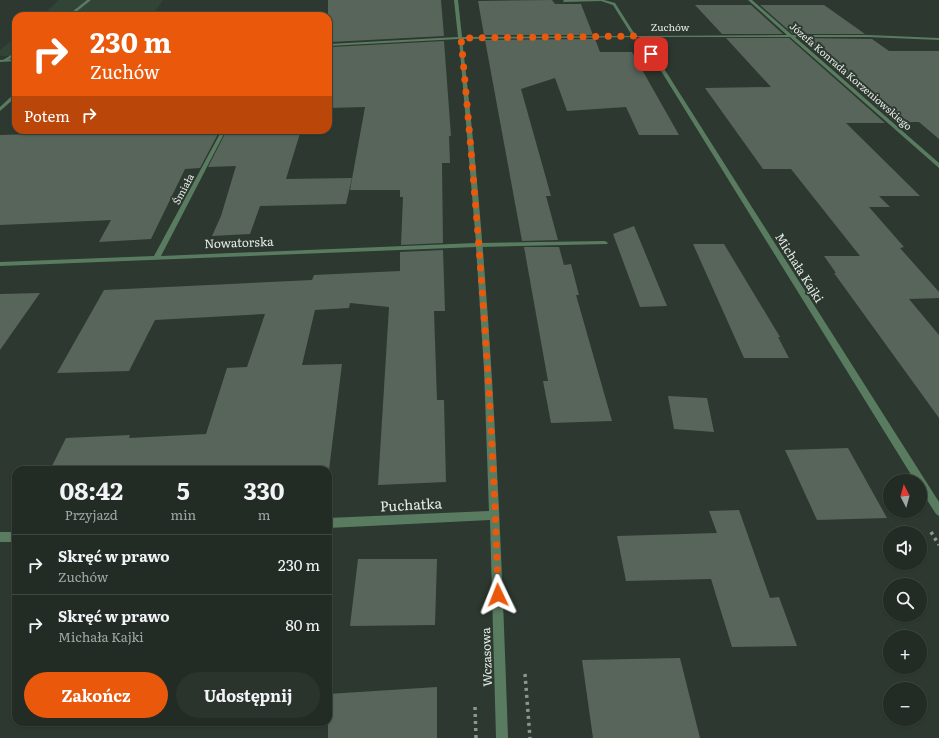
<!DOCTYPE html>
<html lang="pl">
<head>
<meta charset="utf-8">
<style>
  :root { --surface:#222b24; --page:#2a332c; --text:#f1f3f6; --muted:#a2a7a6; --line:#3f4741; --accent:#ea580c }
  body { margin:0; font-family:Literata,serif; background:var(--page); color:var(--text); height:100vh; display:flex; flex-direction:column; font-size:15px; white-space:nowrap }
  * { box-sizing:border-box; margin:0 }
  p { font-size:13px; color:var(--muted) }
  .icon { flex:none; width:22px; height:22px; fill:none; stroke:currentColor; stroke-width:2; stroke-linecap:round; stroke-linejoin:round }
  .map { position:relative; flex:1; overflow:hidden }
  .drawer { position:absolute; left:12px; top:466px; width:320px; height:260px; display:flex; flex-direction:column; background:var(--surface); border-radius:12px; box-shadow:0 1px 3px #0004,0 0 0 1px var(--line) }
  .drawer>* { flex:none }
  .hud { position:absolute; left:12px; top:12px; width:320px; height:122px; border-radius:12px; box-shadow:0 1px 3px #0004,0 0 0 1px var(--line); background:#ea580c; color:#fff; overflow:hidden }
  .needle { width:26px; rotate:354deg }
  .fabs { position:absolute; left:883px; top:474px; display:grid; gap:8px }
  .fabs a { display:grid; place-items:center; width:44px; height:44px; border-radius:50%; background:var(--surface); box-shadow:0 1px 3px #0004,0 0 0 1px var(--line); font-size:20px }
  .pin { position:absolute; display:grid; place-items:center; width:34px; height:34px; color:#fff; margin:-17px; border-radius:8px; box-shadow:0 2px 6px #0006 }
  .me { position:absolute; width:44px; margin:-22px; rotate:358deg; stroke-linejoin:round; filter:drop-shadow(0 0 3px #0008) }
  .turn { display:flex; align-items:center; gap:14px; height:84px; padding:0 12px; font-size:18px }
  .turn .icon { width:52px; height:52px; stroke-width:2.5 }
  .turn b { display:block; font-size:28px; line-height:34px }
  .then { display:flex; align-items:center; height:38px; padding:0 12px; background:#0003; gap:8px; font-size:15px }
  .eta { display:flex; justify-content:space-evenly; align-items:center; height:68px; text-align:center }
  .eta b { font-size:24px; font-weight:700; line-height:28px }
  .action { display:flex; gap:8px; margin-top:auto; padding:8px 12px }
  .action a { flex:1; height:46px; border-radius:24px; background:var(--accent); color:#fff; font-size:16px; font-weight:700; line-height:46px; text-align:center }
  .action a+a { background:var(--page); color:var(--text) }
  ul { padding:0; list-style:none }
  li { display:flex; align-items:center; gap:12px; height:60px; padding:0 12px; border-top:1px solid var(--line) }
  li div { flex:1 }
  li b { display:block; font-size:15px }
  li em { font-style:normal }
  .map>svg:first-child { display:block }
</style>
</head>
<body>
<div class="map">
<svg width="939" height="738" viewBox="0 0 939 738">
  <rect width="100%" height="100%" fill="#2d3930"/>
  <!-- built -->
  <g fill="#314436">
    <polygon points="59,0 163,0 152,16 41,16"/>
    <polygon points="16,37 16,56 0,56 0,50"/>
  </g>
  <!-- building -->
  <g fill="#57655a">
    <polygon points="328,0 441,0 444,36 331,42 333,28 328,28"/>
    <polygon points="552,0 555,4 581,4 593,35 484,35 478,1"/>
    <polygon points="695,5 751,5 783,34 722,34"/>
    <polygon points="760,5 824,5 865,34 793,34"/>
    <polygon points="726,38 789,38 885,123 846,123 920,196 879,196 890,207 869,207 904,247 900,248 939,292 939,298 909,299 939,335 939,418 834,273 836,273 824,256 860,256 791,169 763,169 705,88 771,87"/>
    <polygon points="799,38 872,39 889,51 939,51 939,139 919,122 895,122"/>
    <polygon points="595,39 600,52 632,52 679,135 639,135 626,107 567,111 555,78 521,89 551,196 546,196 558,240 522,241 485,40"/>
    <polygon points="444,41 451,136 449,136 450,163 442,163 443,243 401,245 403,197 400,197 400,190 350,190 365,107 328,108 331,47"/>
    <polygon points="74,130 220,130 200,168 185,169 151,239 99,242 111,220 0,225 0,135 71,133"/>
    <polygon points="227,130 301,130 286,179 352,178 346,204 260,206 250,234 212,236 221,216 236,166 208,167"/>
    <polygon points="634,226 667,306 640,307 613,234"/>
    <polygon points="693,244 724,244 780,337 778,337 789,358 744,358"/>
    <polygon points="524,247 559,247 564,265 571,264 579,295 576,295 612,421 551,423 543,381 548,381"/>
    <polygon points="443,250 445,311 434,311 437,400 444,400 446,482 378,485 389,307 350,303 349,308 315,310 302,365 342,364 329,470 50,470 66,438 130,435 129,438 206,434 227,368 247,367 265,314 155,320 129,371 57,373 104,290 312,280 314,275 400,271 400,252"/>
    <polygon points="40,293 0,350 0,294"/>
    <polygon points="668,396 707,398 714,432 674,429"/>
    <polygon points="848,448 887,518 817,520 785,450"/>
    <polygon points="739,510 770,598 779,597 797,646 732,647 711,579 626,581 617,536 717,533 709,511"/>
    <polygon points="358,559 437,559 435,625 350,626"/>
    <polygon points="680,658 700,738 593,738 582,660"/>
    <polygon points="437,687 437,738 328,738 328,694"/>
  </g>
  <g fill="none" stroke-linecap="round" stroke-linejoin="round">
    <!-- path -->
    <g stroke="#8d9790" stroke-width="3.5" stroke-dasharray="3 4" stroke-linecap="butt">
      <polyline points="931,532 939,545"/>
      <polyline points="525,674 530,738"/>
      <polyline points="475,707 476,738"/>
    </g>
    <!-- lane -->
    <g fill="#597c61" fill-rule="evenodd">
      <polygon points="87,0 91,0 71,16 67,16"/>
      <polygon points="564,0 604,0 615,3 636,36 633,37 613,5 601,1 563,2"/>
      <polygon points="16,52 16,55 6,61 3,60"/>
      <polygon points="605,241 608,243 607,244 480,247 477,245 480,243"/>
    </g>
    <!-- street -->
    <g fill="#597c61" fill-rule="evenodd">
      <path d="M 454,0 L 458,0 L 462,37 L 787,35 L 748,0 L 752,0 L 792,35 L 868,35 L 939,38 L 939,40 L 868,37 L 795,37 L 939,163 L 939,168 L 790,37 L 644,37 L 939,502 L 939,516 L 936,514 L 920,489 L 920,481 L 915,481 L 640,37 L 462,39 C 490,271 500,504 508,738 L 496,738 L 490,520 L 328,528 L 328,518 L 489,511 L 484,369 L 476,247 L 0,266 L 0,262 L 154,256 L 222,130 L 226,130 L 161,256 L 476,243 L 459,39 L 328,46 L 328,44 L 458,37 Z"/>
      <polygon points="16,59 16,61 0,62 0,60"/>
      <polygon points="14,94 16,94 16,97 0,111 0,107"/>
      <rect x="0" y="532" width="16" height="10"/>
    </g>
  </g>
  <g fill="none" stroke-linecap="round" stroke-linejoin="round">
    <!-- route -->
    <path stroke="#ea580c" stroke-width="7" stroke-dasharray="0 12.6" d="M 498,595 C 493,409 478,223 461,38 L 640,36 L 651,54"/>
  </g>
  <g text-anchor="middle" stroke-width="4" stroke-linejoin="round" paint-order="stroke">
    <!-- far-street labels -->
    <g font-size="10" fill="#e4ece6" stroke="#2d3930">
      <text x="670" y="31">Zuchów</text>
      <text transform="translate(851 76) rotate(41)" y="4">Józefa Konrada Korzeniowskiego</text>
      <text transform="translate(183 189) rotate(-62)" y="4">Śmiała</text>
    </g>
    <!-- street labels -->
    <g font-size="12" fill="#e4ece6" stroke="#2d3930">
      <text transform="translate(239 243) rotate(-2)" y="4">Nowatorska</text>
      <text transform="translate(799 268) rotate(58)" y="4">Michała Kajki</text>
      <text transform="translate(487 657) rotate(-92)" y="4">Wczasowa</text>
    </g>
    <!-- near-street labels -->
    <g font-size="14" fill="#e4ece6" stroke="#2d3930">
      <text transform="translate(411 505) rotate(-3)" y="5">Puchatka</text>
    </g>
  </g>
</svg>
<div class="fabs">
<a><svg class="needle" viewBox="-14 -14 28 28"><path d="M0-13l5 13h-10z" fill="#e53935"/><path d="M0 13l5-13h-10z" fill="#a2a7a6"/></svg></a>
<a><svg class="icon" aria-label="sound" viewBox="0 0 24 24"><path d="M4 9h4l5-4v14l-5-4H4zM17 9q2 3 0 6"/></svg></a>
<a><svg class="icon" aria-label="search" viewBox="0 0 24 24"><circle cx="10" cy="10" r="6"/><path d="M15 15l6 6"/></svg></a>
<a>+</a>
<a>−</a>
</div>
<div class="pin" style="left:651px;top:54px;background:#d93025"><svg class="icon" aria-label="arrive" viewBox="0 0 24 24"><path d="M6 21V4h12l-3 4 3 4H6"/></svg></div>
<svg class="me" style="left:498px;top:595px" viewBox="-20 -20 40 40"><path d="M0-17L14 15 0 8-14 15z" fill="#ea580c" stroke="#fff" stroke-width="4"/></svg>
<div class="hud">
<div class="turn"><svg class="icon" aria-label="right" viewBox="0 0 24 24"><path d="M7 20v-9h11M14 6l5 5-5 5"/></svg><div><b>230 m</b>Zuchów</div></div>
<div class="then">Potem<svg class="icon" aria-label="right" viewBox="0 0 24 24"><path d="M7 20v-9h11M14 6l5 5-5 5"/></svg></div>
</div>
<section class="drawer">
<div class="eta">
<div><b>08:42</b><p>Przyjazd</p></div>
<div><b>5</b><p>min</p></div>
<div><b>330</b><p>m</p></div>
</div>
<ul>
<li><svg class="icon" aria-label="right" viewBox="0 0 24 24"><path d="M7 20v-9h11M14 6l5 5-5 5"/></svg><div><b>Skręć w prawo</b><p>Zuchów</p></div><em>230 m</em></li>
<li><svg class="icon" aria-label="right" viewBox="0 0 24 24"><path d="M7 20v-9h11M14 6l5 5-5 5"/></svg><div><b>Skręć w prawo</b><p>Michała Kajki</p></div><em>80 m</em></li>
</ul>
<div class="action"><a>Zakończ</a><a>Udostępnij</a></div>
</section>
</div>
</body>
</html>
